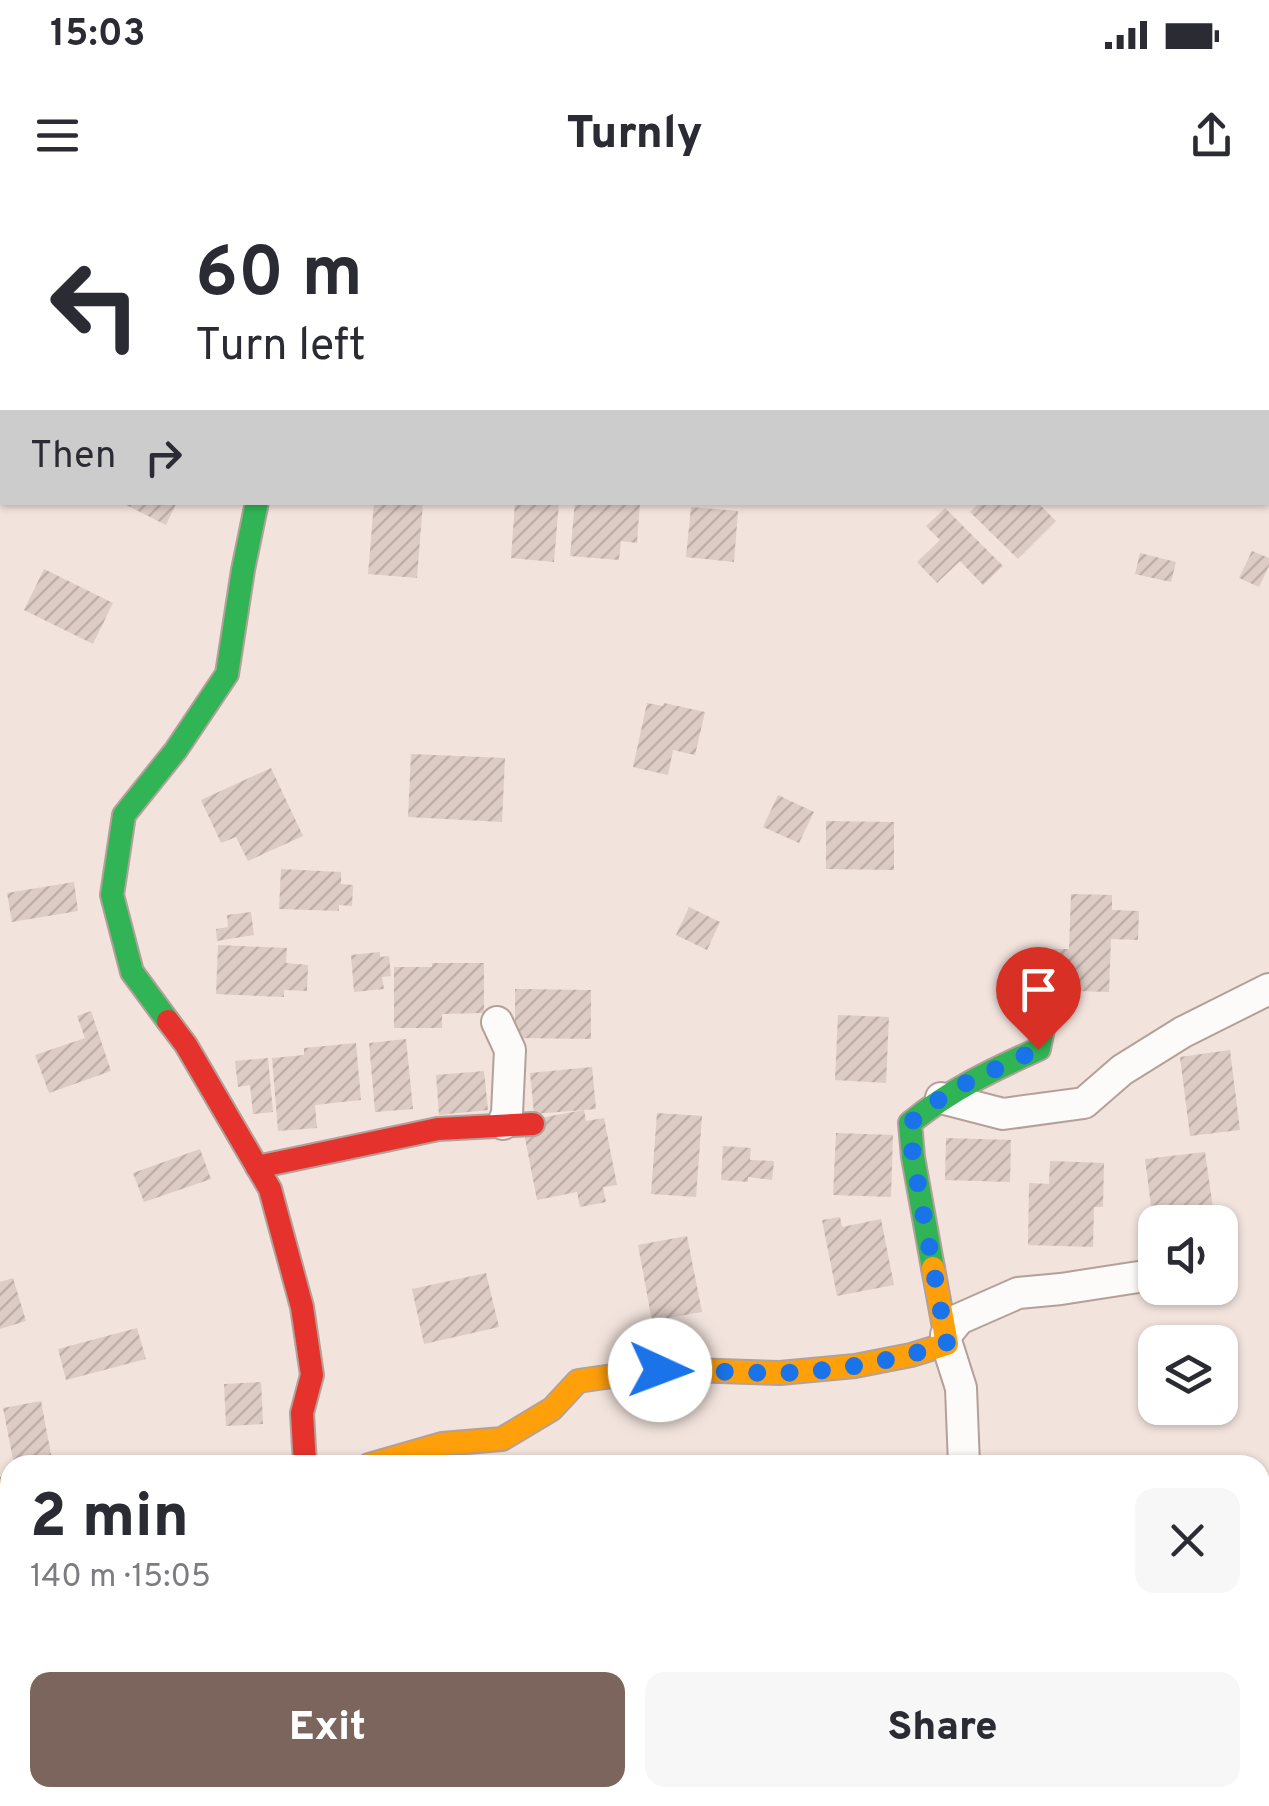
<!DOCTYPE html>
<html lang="en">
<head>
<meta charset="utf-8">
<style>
  :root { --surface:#fff; --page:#f7f7f7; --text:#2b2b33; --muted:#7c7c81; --accent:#7b655c }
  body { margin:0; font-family:Overpass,sans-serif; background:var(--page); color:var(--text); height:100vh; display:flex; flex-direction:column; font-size:38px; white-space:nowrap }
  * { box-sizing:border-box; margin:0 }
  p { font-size:32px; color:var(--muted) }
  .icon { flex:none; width:55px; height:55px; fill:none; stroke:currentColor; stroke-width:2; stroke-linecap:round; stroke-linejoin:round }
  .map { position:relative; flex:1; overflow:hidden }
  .panel { position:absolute; left:0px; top:1255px; width:1270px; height:352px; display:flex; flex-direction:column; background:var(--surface); border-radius:30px 30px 0 0; box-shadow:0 2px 8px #0004 }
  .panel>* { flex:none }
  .top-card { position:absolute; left:0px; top:0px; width:1270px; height:305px; box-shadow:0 2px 8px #0004; background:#fff; color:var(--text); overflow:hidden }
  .buttons { position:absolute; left:1138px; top:1005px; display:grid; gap:20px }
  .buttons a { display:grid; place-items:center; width:100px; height:100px; border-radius:20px; background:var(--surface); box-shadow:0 2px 8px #0004; font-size:50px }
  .pin { position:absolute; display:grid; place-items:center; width:85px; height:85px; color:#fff; margin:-102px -42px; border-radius:50% 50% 50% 0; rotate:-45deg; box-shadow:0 0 10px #0007 }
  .pin .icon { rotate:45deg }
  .me { position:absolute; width:110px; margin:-55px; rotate:92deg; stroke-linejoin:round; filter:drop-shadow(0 0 8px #0008) }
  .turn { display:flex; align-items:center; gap:35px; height:210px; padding:0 30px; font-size:45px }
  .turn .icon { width:130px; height:130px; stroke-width:2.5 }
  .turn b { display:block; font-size:70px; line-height:85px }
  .then { display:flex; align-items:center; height:95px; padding:0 30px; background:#0003; gap:20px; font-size:38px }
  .round { display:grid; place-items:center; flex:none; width:105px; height:105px; border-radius:20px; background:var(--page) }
  .head { display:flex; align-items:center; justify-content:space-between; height:170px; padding:0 30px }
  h1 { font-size:60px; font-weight:800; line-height:75px }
  .cta { display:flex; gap:20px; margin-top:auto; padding:20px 30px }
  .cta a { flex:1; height:115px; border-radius:20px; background:var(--accent); color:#fff; font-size:40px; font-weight:800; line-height:115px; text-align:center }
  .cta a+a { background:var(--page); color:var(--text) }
  .status { display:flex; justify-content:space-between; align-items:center; height:70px; padding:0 50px; background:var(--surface); direction:ltr }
  .status svg { height:28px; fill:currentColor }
  header { display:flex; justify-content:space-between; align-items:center; height:130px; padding:0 30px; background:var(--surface); font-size:45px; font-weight:800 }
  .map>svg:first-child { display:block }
</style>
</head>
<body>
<div class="status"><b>15:03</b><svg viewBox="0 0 49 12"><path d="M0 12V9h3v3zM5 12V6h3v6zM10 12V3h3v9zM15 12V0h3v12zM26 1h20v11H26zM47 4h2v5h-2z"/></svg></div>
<header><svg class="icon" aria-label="menu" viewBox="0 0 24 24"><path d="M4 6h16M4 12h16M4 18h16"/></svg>Turnly<svg class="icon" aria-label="share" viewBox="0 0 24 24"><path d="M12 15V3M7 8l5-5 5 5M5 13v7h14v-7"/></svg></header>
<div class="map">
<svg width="1269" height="1606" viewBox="0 0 1269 1606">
  <defs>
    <pattern id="building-hatch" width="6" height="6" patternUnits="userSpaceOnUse" patternTransform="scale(2.5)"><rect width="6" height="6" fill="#ddccc5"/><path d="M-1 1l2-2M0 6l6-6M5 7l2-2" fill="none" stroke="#bfafa8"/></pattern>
  </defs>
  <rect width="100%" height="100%" fill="#f2e3dd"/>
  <!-- building -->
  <g fill="url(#building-hatch)">
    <polygon points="120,302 177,302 166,325"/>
    <polygon points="374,302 423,302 417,378 368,374"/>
    <polygon points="515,302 559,302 554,362 511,358"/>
    <polygon points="575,302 640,302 637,343 621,341 619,360 570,356"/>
    <polygon points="980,302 1037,302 1056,321 1018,359 970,312"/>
    <polygon points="691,307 738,311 734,362 686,357"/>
    <polygon points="945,308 1003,366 983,385 960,361 937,383 917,362 940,340 926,326"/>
    <polygon points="1252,351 1269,358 1269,366 1259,387 1239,378"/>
    <polygon points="1140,353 1176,362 1171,382 1135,374"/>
    <polygon points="44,369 113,403 93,444 24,410"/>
    <polygon points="647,503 663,506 664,503 705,512 695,555 673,550 668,575 633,567"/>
    <polygon points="411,554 505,558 502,622 408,617"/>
    <polygon points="271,568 303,636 248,661 236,637 221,643 201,600"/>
    <polygon points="778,595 814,612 799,643 763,627"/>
    <polygon points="826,621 894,622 894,670 826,669"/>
    <polygon points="281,669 341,672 341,684 353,685 352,706 339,705 339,711 279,709"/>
    <polygon points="74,682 78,711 12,722 7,693"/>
    <polygon points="1071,694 1112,695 1112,710 1139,711 1138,740 1111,739 1109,792 1049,790 1050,749 1069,749"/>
    <polygon points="689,707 720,722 707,750 676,735"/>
    <polygon points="251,712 254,735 217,741 216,729 228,727 227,715"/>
    <polygon points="218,745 287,748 286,763 308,765 307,791 284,790 284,797 216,794"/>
    <polygon points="380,752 380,757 389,756 391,776 382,777 384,789 354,792 351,755"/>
    <polygon points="432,763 484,763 484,813 442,814 442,828 394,828 394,767 432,767"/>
    <polygon points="515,789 591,790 591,839 515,838"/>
    <polygon points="91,811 111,871 49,893 35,855 85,838 77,816"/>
    <polygon points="838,815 889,817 886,883 835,880"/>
    <polygon points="406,839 413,909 375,912 369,843"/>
    <polygon points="356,843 361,900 315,905 317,928 278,931 272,858 304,855 304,848"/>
    <polygon points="1230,850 1240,930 1190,936 1180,857"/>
    <polygon points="268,858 273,912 253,914 250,885 238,887 235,861"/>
    <polygon points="592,867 596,909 534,914 530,873"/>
    <polygon points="484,871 488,910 439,915 436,875"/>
    <polygon points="584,910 586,921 604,918 617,985 603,987 606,1002 580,1007 577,992 537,1000 524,933 545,917"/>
    <polygon points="657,913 702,916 696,997 651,994"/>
    <polygon points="836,933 893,935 891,997 833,995"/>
    <polygon points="946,938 1011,940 1010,982 945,980"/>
    <polygon points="723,946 751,948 750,960 774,961 772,980 748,977 748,982 721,980"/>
    <polygon points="200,949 211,979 144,1002 133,973"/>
    <polygon points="1205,952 1215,1022 1153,1022 1145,959"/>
    <polygon points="1050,961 1104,963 1103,1007 1094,1007 1093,1047 1028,1045 1029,983 1049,984"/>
    <polygon points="840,1017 842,1027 881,1019 894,1085 837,1096 822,1020"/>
    <polygon points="687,1036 702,1112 652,1121 638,1045"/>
    <polygon points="486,1073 499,1127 424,1144 412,1089"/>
    <polygon points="13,1078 26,1121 0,1129 0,1082"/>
    <polygon points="137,1128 146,1159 66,1180 58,1149"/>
    <polygon points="261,1182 263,1224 226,1226 224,1184"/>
    <polygon points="41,1201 53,1265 14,1265 3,1208"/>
    <polygon points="269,1598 324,1598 331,1606 276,1606"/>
    <polygon points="395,1598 422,1598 422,1606 394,1606"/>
  </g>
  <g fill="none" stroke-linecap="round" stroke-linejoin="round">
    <!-- street casing -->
    <g stroke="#b3a199" stroke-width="34">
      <g id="street">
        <polyline points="764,2 764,0"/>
        <polyline points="497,822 510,850 507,913 503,924"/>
        <polyline points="941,898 1003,914 1084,903 1122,870 1183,832 1269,789"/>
        <polyline points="946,1135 959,1119 1018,1093 1061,1089 1145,1076"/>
        <polyline points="947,1144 961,1188 964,1265"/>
        <polyline points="1260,1425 1269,1422"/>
        <polyline points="995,1598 996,1606"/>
      </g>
    </g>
    <!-- fast casing -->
    <g stroke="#b3a199" stroke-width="26">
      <g id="fast">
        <polyline points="330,2 331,0"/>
        <polyline points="168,821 132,772 112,695 124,615 176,550 227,474 243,370 257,302"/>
        <path d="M 933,1068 L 913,957 L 910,923 C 952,889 990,871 1039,849 L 1046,814"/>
      </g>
    </g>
    <!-- slow casing -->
    <g stroke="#b3a199" stroke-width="26">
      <g id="slow">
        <polyline points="369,1265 442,1244 502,1239 552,1209 578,1181 661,1169 780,1173 855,1166 911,1155 947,1144 933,1068"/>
        <polyline points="0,1290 10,1290"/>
      </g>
    </g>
    <!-- jam casing -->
    <g stroke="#b3a199" stroke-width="26">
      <g id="jam">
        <polyline points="168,821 186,845 270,989 302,1107 312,1175 302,1213 305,1265"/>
        <polyline points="257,967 438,929 533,924"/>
      </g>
    </g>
    <!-- street -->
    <use href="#street" stroke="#fdfbfa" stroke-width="30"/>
    <!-- fast -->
    <use href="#fast" stroke="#30b455" stroke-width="22"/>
    <!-- slow -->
    <use href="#slow" stroke="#ff9f0a" stroke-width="22"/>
    <!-- jam -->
    <use href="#jam" stroke="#e5322d" stroke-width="22"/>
  </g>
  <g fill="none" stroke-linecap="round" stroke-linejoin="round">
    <!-- route -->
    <path stroke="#1a73e8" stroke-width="18" stroke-dasharray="0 32.4" d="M 660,1170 C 700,1170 739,1173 778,1173 C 835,1172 892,1161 947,1144 L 913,957 L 910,923 L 941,898 L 960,886 L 1038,849"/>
  </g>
</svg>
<div class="buttons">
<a><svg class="icon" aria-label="sound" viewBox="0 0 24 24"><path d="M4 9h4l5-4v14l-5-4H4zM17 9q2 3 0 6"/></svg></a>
<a><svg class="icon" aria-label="layers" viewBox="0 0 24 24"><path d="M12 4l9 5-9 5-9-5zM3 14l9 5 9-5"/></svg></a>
</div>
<div class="pin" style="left:1038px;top:849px;background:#d93025"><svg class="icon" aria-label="arrive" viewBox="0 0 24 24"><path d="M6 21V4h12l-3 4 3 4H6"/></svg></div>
<svg class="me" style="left:660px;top:1170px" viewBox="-20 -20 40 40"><circle r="19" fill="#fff"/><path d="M0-13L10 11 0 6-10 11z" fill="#1a73e8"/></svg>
<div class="top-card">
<div class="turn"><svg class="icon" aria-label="left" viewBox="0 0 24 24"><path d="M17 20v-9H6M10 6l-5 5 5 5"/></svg><div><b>60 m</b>Turn left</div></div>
<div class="then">Then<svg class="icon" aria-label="right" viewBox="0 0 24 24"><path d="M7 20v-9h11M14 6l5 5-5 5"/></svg></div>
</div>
<section class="panel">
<div class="head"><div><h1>2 min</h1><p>140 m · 15:05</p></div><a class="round"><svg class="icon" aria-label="close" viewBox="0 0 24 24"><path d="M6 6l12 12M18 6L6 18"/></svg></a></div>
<div class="cta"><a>Exit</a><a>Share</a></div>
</section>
</div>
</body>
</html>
